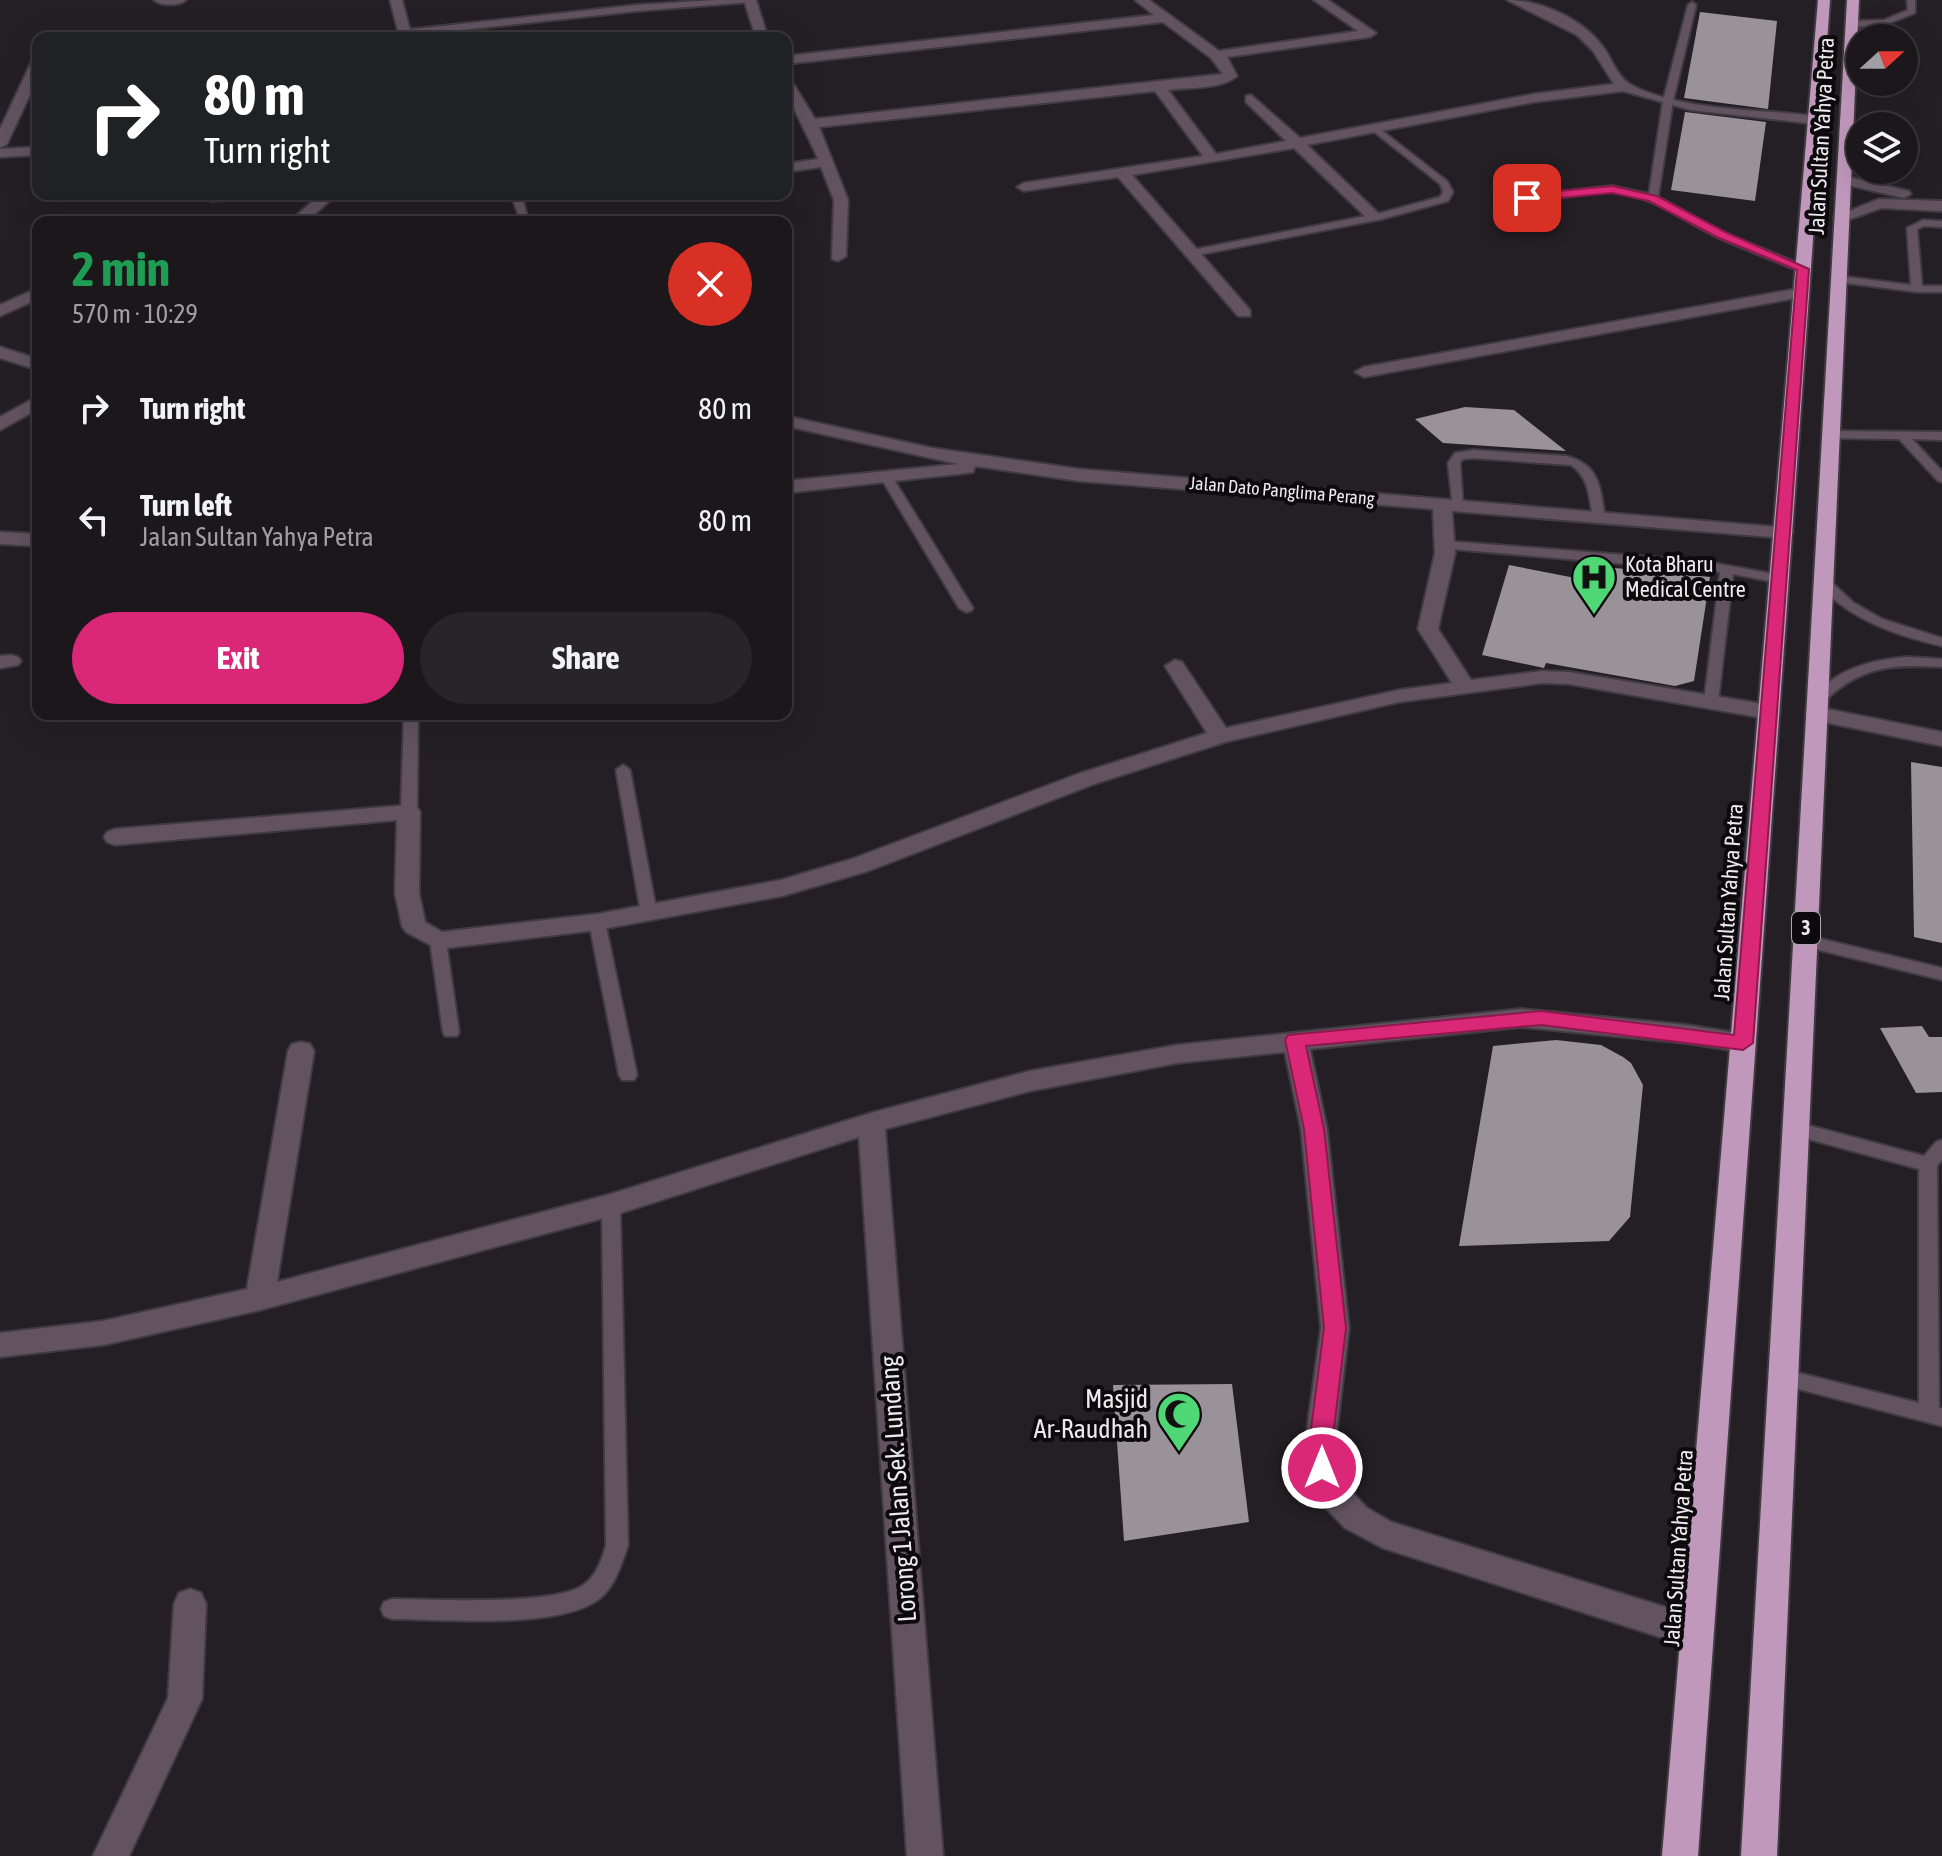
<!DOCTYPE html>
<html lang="en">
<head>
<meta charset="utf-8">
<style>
  :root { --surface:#1b171b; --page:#282428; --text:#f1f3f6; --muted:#a09fa3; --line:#39363a; --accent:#db2777 }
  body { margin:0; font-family:"Asap Condensed",sans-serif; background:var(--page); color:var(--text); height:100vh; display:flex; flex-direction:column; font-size:30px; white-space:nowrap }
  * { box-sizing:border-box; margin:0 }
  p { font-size:26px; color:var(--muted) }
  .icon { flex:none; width:44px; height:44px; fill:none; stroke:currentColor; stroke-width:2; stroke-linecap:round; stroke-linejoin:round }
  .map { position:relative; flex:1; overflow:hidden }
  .side { position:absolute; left:32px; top:216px; width:760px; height:504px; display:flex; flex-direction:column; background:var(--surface); border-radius:16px; box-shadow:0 8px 32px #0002,0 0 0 2px var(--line) }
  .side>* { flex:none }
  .top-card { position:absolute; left:32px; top:32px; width:760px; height:168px; border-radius:16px; box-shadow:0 8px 32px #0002,0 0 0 2px var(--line); background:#202124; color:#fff; overflow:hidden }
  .needle { width:52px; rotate:69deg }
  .buttons { position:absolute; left:1846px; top:24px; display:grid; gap:16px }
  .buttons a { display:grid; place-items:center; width:72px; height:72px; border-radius:50%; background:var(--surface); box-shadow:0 8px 32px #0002,0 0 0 2px var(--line); font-size:40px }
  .pin { position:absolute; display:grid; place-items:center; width:68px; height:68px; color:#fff; margin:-34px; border-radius:16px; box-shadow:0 4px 12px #0006 }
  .me { position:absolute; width:88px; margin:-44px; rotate:0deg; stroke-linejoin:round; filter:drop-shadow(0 0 6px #0008) }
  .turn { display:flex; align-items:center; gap:28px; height:168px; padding:0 40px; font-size:36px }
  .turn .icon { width:104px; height:104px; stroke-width:2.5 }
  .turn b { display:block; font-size:56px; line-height:68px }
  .round { display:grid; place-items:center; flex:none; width:84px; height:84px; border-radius:42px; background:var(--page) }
  .summary { display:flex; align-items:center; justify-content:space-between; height:136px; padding:0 40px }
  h1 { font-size:48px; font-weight:700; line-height:60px; color:#1e9e55 }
  .action { display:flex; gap:16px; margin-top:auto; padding:16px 40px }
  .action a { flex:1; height:92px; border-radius:48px; background:var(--accent); color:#fff; font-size:32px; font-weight:700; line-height:92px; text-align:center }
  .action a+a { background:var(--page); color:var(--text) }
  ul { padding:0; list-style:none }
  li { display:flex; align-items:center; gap:24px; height:112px; padding:0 40px }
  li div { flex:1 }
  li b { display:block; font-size:30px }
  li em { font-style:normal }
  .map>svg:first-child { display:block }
</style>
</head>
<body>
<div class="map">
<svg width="1942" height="1856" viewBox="0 0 1942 1856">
  <rect width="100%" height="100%" fill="#241f24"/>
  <!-- building -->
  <g fill="#999298">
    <polygon points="1700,12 1777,21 1768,109 1684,98"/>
    <polygon points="1685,112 1766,122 1755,201 1671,190"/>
    <polygon points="1465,407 1514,410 1566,451 1443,443 1415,419"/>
    <polygon points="1509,565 1601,583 1604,567 1710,577 1694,681 1675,686 1546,663 1544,668 1482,655"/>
    <polygon points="1911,762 1942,767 1942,943 1914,937"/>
    <polygon points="1922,1026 1929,1037 1942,1037 1942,1092 1916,1093 1880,1028"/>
    <polygon points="1556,1040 1601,1045 1623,1057 1631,1063 1643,1085 1630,1217 1609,1241 1459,1246 1493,1046"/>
    <polygon points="1232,1384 1249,1522 1124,1541 1113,1385"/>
  </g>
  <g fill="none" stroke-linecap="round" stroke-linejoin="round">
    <!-- lane casing -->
    <g stroke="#403b40" stroke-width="4">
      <g id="lane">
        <polygon points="715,0 754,0 750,2 637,11 405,36 401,33 405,30 637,5"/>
        <polygon points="1907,0 1915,0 1915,13 1885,25 1852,27 1848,24 1852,21 1884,20 1908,10"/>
        <path d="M 1692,2 L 1696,5 L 1673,101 L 1658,197 L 1725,233 L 1807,267 L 1807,271 L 1799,271 C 1773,260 1746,250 1719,238 C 1684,222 1653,195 1613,192 C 1575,189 1532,215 1500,186 L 1508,184 L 1522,193 L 1532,195 L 1612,186 L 1649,194 L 1663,101 L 1688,5 Z"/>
        <polygon points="1376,126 1447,181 1453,192 1448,201 1382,219 1192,256 1187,253 1192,250 1381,213 1440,197 1443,192 1440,184 1373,131 1371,129"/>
        <polygon points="222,194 261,194 256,197 211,201 206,198"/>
        <polygon points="511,194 521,194 529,222 520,220"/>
        <polygon points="1923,220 1942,221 1942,227 1924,226 1917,229 1922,286 1942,286 1942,292 1917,292 1839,282 1834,279 1839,276 1911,285 1907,228"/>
        <polygon points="1832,431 1942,432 1942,440 1912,439 1942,471 1942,482 1938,481 1899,439 1828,438 1826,435"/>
        <path d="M 1473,450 L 1566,456 C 1600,465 1600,487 1605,517 L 1599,521 L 1593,517 C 1589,497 1589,477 1571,465 L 1473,458 L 1463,459 L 1460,463 L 1463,506 L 1461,509 L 1453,509 L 1448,463 L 1455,453 Z"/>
        <polygon points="887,474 893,478 973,608 971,611 966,612 959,608 881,478"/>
        <polygon points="1445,541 1703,561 1779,575 1786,579 1779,583 1733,574 1718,702 1711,706 1704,702 1720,572 1440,548 1439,545"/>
        <path d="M 1824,579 L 1829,580 L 1854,603 L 1882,619 L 1942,638 L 1942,646 C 1895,635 1854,621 1819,586 L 1817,583 Z"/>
        <path d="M 1907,657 L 1942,659 L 1942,667 C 1893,664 1859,666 1823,703 L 1818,704 L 1811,700 C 1835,669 1870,660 1907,657 Z"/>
        <polygon points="404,714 418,714 417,812 409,817 401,812"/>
        <polygon points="623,765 630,770 657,914 649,919 641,914 616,770"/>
        <polygon points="597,916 605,922 637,1075 634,1080 622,1080 619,1075 589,922"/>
        <polygon points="438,935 446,941 459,1032 457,1036 445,1036 443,1032 430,941"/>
        <polygon points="1805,935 1942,968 1942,980 1799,945 1797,941 1799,937"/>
        <polygon points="1796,1122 1924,1156 1936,1142 1942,1140 1942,1160 1937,1166 1939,1408 1942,1408 1942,1426 1783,1385 1776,1383 1773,1377 1776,1371 1783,1369 1919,1403 1919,1169 1790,1134 1787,1129 1790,1124"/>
        <path d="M 611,1198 L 617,1200 L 620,1205 L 628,1545 C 622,1563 615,1587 599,1599 C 558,1630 443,1619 392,1619 L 384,1616 L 381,1609 L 384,1602 L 392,1599 C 433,1599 550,1606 582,1586 C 596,1577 602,1560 606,1545 L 602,1205 L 605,1200 Z"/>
      </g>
    </g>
    <!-- street casing -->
    <g stroke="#403b40" stroke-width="4">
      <g id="street">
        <path d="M 154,0 L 186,0 C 179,6 161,6 154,0 Z"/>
        <polygon points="390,0 402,0 412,38 400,38"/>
        <polygon points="744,0 756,0 768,38 756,38"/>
        <path d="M 1135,0 L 1149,0 L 1219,51 L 1358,31 L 1314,0 L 1328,0 L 1376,33 L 1370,37 L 1227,57 L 1237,76 C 1220,90 1189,87 1168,90 L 1216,154 L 1286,141 L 1246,102 L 1246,96 L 1251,95 L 1300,138 L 1534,94 L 1614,84 L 1593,51 L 1577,35 L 1507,0 C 1541,0 1583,19 1603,47 C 1613,60 1617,78 1633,86 C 1683,111 1760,109 1815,116 L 1822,120 L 1815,124 L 1691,110 L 1623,91 L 1534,102 L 1307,145 L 1379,214 L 1379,220 L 1369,220 L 1294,148 L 1132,175 L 1250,310 L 1250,316 L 1238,316 L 1118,177 L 1024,191 L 1017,187 L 1024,183 L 1203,156 L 1155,91 L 819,127 L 848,200 L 846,256 L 838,261 L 832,259 L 834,200 L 821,167 L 786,172 L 786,164 L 818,159 C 809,136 786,100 786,79 L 791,80 L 815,119 L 1223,74 L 1211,58 L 1163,22 L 786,64 L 786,56 L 1154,15 Z"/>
        <polygon points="38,59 38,77 7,144 0,148 0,129 31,63"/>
        <polygon points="38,147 38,155 0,157 0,149"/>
        <polygon points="1844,176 1909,191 1911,194 1904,198 1839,183 1839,177"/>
        <polygon points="321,194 337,194 306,222 289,222"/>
        <polygon points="1879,199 1942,201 1942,211 1881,208 1842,222 1834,217"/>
        <polygon points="38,288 38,299 0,316 0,305"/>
        <polygon points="1801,288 1809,293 1807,296 1364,377 1355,372 1364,367"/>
        <polygon points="0,347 38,359 38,370 0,358"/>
        <polygon points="38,396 38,409 0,430 0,417"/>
        <polygon points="786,416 932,448 1079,469 1790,528 1793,532 1783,538 1452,511 1455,553 1438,629 1471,680 1542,671 1569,672 1769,705 1780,712 1769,719 1569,684 1542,683 1399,702 1225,742 1094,784 868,871 782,896 597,930 438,949 406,932 402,926 395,893 397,820 115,845 107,842 104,837 107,832 115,829 409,805 417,807 420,812 419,893 425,922 442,932 597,914 781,880 852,859 1078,774 1207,733 1165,666 1175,660 1182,662 1226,728 1399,690 1452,683 1418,629 1435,553 1433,509 1079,481 975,466 973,472 967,473 786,493 786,481 958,464 786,426"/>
        <polygon points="0,532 38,534 38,546 0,544"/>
        <polygon points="11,655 18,657 21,661 18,665 0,668 0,656"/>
        <polygon points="1817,707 1942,732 1942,746 1809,719 1806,714 1809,709"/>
        <polygon points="1521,1009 1687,1025 1743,1034 1752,1036 1756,1043 1752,1050 1743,1052 1687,1043 1521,1027 1310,1049 1327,1129 1349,1328 1336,1437 1337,1468 1346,1486 1367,1508 1391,1522 1697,1617 1709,1622 1713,1633 1709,1644 1697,1649 1383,1548 1345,1528 1324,1506 1307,1468 1306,1437 1321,1328 1301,1129 1285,1052 1177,1063 1030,1091 885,1129 943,1856 907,1856 859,1137 611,1216 260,1310 103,1345 0,1357 0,1333 103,1321 247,1289 288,1051 292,1044 301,1042 310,1044 314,1051 277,1282 611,1194 871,1113 1030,1071 1177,1045"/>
        <polygon points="190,1589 201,1593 206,1604 202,1699 129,1856 93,1856 168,1698 174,1604 179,1593"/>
      </g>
    </g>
    <!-- highway casing -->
    <g stroke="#403b40" stroke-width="4">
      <g id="highway">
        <polygon points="1818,0 1830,0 1698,1856 1662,1856"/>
        <polygon points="1847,0 1859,0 1777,1856 1741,1856"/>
      </g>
    </g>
    <!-- lane -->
    <use href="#lane" fill="#635361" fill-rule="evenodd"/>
    <!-- street -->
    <use href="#street" fill="#635361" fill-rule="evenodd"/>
    <!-- highway -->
    <use href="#highway" fill="#c098bc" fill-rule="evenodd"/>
  </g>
  <!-- route -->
  <polygon fill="#db2777" stroke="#8e194d" stroke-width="2" points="1612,186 1657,196 1725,232 1809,269 1753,1043 1743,1050 1541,1025 1306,1046 1324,1129 1346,1328 1333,1437 1334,1468 1331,1475 1322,1478 1314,1475 1311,1468 1310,1437 1324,1328 1304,1129 1285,1040 1288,1035 1541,1011 1734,1035 1797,270 1717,237 1649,201 1612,193 1527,201 1521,198 1527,194"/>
  <!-- icons -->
  <defs>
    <g id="hospital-pin" transform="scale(2.3)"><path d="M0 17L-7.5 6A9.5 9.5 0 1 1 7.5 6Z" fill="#4fd675" stroke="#0c0a0c"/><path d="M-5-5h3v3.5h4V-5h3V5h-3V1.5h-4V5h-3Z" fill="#111"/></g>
    <g id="mosque-pin" transform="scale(2.3)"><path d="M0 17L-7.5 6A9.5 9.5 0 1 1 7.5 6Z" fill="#4fd675" stroke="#0c0a0c"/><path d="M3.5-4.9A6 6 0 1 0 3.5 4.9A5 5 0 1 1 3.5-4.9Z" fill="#111"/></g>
  </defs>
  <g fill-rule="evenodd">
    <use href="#hospital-pin" x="1594" y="577"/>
    <use href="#mosque-pin" x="1179" y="1414"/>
  </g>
  <g text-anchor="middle" stroke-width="8" stroke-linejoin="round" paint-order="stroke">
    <!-- far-street labels -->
    <g font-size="18" fill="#ede9ec" stroke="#0c0a0c">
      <text transform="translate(1282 491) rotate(5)" y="6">Jalan Dato Panglima Perang</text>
    </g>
    <!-- shield labels -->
    <rect fill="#0c0a0c" stroke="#aaa6a9" stroke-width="2" x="1792" y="912" width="28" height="32" rx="6"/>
    <g font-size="20" font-weight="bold" fill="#ede9ec">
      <text x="1806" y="935">3</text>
    </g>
    <!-- street labels -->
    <g font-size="22" fill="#ede9ec" stroke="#0c0a0c">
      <text transform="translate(1821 136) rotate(-87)" y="8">Jalan Sultan Yahya Petra</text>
      <text transform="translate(1728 902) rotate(-86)" y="8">Jalan Sultan Yahya Petra</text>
      <text transform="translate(1678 1548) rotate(-86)" y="8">Jalan Sultan Yahya Petra</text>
    </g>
    <!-- poi labels -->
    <g font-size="22" fill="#ede9ec" stroke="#0c0a0c" text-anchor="start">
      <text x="1625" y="572">Kota Bharu<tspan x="1625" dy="25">Medical Centre</tspan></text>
    </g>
    <!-- near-poi labels -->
    <g font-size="26" fill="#ede9ec" stroke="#0c0a0c" text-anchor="end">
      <text x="1148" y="1408">Masjid<tspan x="1148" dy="30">Ar-Raudhah</tspan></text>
    </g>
    <!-- near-street labels -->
    <g font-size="26" fill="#ede9ec" stroke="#0c0a0c">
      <text transform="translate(898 1489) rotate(-94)" y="9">Lorong 1 Jalan Sek. Lundang</text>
    </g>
  </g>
</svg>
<div class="buttons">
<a><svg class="needle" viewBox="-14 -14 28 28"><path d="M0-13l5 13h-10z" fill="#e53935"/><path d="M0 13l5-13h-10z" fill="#a09fa3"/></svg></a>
<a><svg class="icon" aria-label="layers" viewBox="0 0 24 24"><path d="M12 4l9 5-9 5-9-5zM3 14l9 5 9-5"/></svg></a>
</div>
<div class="pin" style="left:1527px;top:198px;background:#d93025"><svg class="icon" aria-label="arrive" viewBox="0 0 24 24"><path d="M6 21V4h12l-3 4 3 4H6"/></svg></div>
<svg class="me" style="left:1322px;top:1468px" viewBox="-20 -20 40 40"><circle r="17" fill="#db2777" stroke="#fff" stroke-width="3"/><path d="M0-11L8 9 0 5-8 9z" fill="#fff"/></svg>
<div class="top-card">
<div class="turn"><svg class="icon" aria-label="right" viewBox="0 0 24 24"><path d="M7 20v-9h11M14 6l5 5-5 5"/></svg><div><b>80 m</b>Turn right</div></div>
</div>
<section class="side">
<div class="summary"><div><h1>2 min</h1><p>570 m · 10:29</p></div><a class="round" style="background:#d93025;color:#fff"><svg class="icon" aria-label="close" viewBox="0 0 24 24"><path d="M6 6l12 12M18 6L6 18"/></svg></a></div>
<ul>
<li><svg class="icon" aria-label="right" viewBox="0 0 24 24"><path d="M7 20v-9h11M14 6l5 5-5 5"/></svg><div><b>Turn right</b></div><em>80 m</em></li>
<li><svg class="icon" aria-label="left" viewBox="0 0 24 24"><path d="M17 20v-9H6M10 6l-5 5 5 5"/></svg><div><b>Turn left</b><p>Jalan Sultan Yahya Petra</p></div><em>80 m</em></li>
</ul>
<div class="action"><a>Exit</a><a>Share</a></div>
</section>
</div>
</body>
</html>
